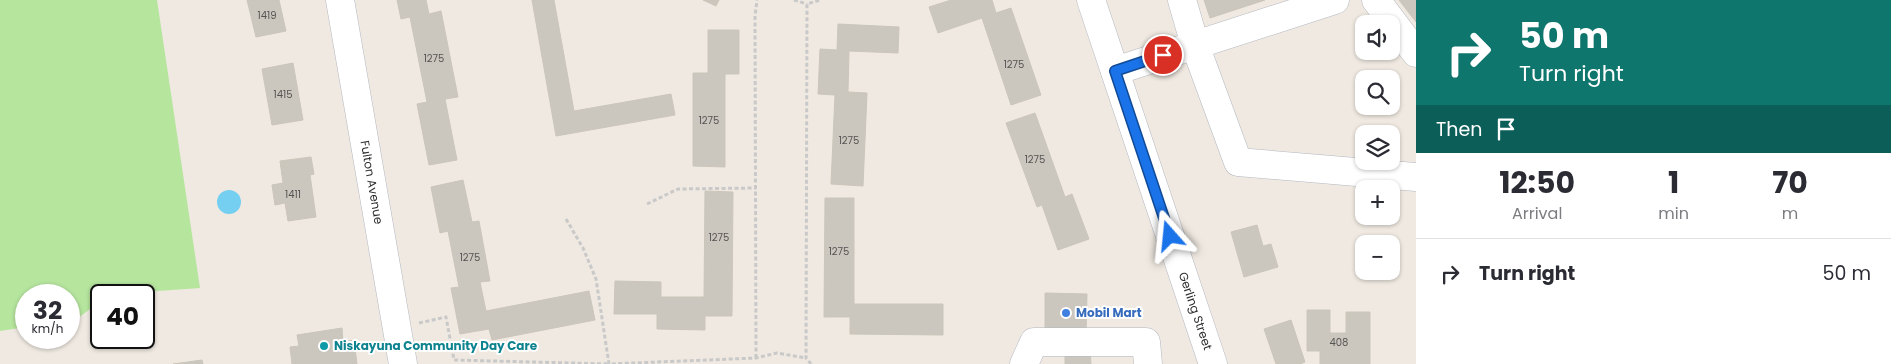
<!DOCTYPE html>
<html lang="en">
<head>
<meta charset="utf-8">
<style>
  :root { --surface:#fff; --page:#f2f2f3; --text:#2b2b33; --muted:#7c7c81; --line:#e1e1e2 }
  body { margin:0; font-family:Poppins,sans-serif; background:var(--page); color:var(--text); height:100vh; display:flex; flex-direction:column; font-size:19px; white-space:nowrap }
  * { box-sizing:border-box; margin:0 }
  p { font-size:16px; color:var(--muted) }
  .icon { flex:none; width:28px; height:28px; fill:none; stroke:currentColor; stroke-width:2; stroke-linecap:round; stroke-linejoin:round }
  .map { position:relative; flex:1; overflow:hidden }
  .details { display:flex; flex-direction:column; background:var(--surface); width:475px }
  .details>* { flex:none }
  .guide { background:#0f766e; color:#fff; overflow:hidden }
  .buttons { position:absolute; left:1355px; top:15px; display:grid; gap:10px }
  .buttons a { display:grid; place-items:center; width:45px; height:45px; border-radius:10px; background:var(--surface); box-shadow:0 1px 4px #0004; font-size:25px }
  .speed { position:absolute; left:15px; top:284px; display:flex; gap:10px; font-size:25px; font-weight:700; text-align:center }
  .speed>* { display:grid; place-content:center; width:65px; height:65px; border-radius:50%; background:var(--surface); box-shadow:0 1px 4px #0004; line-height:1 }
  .speed small { font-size:12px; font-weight:400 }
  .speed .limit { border:2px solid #111; border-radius:8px; background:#fff; color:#111 }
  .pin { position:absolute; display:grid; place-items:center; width:42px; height:42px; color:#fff; margin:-21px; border:2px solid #fff; border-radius:50%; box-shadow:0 1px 5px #0007 }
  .me { position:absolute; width:55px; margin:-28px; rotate:342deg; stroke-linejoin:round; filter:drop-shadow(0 0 4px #0008) }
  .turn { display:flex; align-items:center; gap:18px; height:105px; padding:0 20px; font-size:22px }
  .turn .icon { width:65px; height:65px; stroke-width:2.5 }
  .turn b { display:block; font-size:35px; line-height:42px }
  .then { display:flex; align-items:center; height:48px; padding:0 20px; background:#0003; gap:10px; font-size:19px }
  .eta { display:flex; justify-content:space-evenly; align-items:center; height:85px; text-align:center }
  .eta b { font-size:30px; font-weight:700; line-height:35px }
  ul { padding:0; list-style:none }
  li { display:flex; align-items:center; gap:15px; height:70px; padding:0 20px; border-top:1px solid var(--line) }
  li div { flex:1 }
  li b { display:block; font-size:19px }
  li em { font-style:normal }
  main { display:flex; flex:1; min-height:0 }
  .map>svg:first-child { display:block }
</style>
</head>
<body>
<main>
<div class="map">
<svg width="1416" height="364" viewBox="0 0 1416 364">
  <rect width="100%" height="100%" fill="#efe9e1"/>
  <!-- green -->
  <polygon fill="#b6e59e" points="0,0 157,0 200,288 101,295 101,301 78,318 69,320 69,295 26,295 26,327 0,331"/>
  <!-- water -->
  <circle fill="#75cff0" cx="229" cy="202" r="12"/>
  <!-- building -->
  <g fill="#cbc7bf" stroke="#cbc5ba">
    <polygon points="247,0 279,0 286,31 256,37"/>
    <polygon points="397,0 426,0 429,14 441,11 458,97 445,99 457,160 429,165 417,104 427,102 410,17 401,19"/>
    <polygon points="532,0 554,0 574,111 671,94 675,115 556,136"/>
    <polygon points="703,0 719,0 716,6"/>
    <polygon points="951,0 992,0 996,13 1011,8 1041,95 1011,105 982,18 938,33 929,7"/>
    <polygon points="1204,0 1265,0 1210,18"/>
    <polygon points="1399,0 1416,0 1416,22"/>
    <polygon points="838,24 899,27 898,53 849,51 848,92 867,93 863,186 831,184 835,95 818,94 820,49 837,50"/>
    <polygon points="708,30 739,30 739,74 725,74 725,167 693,166 693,73 708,73"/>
    <polygon points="293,63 303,120 272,125 262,69"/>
    <polygon points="1035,113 1065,197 1072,194 1089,239 1058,250 1042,205 1037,207 1006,123"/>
    <polygon points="311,157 314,174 310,175 316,217 288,221 285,203 275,205 272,185 283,183 280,161"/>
    <polygon points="463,180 472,222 479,221 490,281 480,282 486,311 589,291 595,320 492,340 489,329 460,334 451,288 459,287 448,231 440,233 431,187"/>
    <polygon points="705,191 733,192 732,316 705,316 705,330 657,329 657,314 614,314 615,281 661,282 661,297 704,297"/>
    <polygon points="825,198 854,198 854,304 943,304 943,335 850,334 850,317 824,317"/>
    <polygon points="1257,225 1263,246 1271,244 1278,267 1244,277 1231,232"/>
    <polygon points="1045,293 1087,294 1086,333 1045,333"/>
    <polygon points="1307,310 1330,310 1330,333 1346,333 1346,312 1370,312 1370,364 1320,364 1320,351 1307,351"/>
    <polygon points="1291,320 1305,362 1300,364 1276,364 1264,329"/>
    <polygon points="342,328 343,342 354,340 357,364 292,364 290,347 299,346 297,335"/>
    <polygon points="1065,350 1090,350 1091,364 1065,364"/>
    <polygon points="202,360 203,364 173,364"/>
  </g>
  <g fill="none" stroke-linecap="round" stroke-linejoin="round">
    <!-- minor casing -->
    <g stroke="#b4b7c1" stroke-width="29">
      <g id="minor">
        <path id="s1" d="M 340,0 L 403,364"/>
        <path id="s2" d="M 1091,0 L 1213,364"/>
        <polyline points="1182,0 1195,45 1238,162 1416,177"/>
        <polyline points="1376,0 1416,53"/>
        <polyline points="1115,71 1335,0"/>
        <polyline points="1024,364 1034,342 1146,342 1148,364"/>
      </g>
    </g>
    <!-- path -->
    <g stroke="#c9c9c9" stroke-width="3" stroke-dasharray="4 2.5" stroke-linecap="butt">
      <polyline points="794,0 807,4"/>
      <polyline points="647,204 678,189 756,188"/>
      <polyline points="566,219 583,248 596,279 609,364 756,358 777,353 806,358"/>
      <polyline points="419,323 446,317 454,360 609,364"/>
      <polyline points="756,358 755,16 757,0"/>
      <polyline points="811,364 806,358 807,4 820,0"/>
    </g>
    <!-- minor -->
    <use href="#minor" stroke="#fff" stroke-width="28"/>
  </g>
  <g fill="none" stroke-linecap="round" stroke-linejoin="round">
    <!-- route casing -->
    <g stroke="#114b97" stroke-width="12">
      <polyline id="route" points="1163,55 1115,71 1170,236"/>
    </g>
    <!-- route -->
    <use href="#route" stroke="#1a73e8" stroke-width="9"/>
  </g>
  <!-- markers -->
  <circle fill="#3f7fe0" stroke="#fff" stroke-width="2" cx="1066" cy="313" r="5"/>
  <circle fill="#0f9aa8" stroke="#fff" stroke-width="2" cx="324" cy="346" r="5"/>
  <g text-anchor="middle" stroke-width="4" stroke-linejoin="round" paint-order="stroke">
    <!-- number labels -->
    <g font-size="10" fill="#555452">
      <text x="267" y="19">1419</text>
      <text x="434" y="62">1275</text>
      <text x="1014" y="68">1275</text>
      <text x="283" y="98">1415</text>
      <text x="709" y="124">1275</text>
      <text x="849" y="144">1275</text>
      <text x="1035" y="163">1275</text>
      <text x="293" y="198">1411</text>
      <text x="719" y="241">1275</text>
      <text x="839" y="255">1275</text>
      <text x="470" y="261">1275</text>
      <text x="1339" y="346">408</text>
    </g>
    <!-- street labels -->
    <g font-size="12" fill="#2e2e2e" stroke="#fff">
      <text dy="4" stroke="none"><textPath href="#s1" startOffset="185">Fulton Avenue</textPath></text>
      <text dy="4" stroke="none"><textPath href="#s2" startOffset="328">Gerling Street</textPath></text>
    </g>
    <!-- shop labels -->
    <g font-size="12" font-weight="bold" fill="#366cbe" stroke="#fff" text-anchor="start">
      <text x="1076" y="317">Mobil Mart</text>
    </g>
    <!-- culture labels -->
    <g font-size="12" font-weight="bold" fill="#0d838f" stroke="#fff" text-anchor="start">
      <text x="334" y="350">Niskayuna Community Day Care</text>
    </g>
  </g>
</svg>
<div class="buttons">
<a><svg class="icon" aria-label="sound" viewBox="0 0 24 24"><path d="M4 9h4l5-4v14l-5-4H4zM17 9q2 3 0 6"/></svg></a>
<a><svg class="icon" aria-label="search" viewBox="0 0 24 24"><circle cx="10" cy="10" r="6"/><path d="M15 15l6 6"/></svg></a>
<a><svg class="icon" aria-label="layers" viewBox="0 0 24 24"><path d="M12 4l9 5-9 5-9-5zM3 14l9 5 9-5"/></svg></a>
<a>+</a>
<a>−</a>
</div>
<div class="speed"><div>32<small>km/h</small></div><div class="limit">40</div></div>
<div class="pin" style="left:1163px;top:55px;background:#d93025"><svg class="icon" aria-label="arrive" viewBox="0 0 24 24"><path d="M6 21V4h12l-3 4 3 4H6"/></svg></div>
<svg class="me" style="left:1170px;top:236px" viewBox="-20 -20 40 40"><path d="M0-17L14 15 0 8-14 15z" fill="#1a73e8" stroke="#fff" stroke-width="4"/></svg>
</div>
<section class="details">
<div class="guide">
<div class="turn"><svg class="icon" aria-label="right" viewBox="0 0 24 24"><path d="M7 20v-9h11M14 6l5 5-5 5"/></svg><div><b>50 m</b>Turn right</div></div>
<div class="then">Then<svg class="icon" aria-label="arrive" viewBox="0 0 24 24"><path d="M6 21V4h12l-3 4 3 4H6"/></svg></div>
</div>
<div class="eta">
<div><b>12:50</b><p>Arrival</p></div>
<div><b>1</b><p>min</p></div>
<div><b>70</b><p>m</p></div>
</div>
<ul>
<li><svg class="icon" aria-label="right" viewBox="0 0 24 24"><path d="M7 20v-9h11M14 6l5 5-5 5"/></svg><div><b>Turn right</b></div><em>50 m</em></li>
</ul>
</section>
</main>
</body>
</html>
